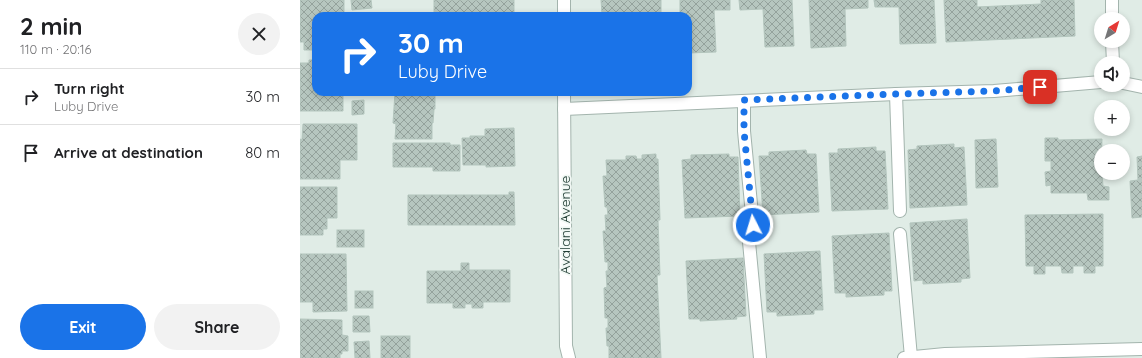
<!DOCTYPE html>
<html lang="en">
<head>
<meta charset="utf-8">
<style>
  :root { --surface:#fff; --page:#f2f2f2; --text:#202124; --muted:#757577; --line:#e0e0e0; --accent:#1a73e8 }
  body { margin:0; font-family:Quicksand,sans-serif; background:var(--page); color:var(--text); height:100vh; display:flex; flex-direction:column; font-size:15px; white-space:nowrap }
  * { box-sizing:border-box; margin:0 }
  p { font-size:13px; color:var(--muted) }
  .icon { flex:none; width:22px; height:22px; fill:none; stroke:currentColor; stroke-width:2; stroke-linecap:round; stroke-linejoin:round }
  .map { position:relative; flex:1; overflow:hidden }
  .details { display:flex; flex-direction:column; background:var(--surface); width:300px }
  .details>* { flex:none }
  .top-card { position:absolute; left:12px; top:12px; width:380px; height:84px; border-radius:12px; box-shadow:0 2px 6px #0003; background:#1a73e8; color:#fff; overflow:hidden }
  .needle { width:26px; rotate:38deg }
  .fabs { position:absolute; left:794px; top:12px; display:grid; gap:8px }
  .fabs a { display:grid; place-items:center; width:36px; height:36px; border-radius:50%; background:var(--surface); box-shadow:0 2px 6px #0003; font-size:20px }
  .pin { position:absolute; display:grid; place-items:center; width:34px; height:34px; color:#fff; margin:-17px; border-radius:8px; box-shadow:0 2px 6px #0006 }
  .me { position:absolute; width:44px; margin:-22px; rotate:355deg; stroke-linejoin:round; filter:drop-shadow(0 0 3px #0008) }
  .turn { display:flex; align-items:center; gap:14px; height:84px; padding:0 20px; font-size:18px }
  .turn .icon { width:52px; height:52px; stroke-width:2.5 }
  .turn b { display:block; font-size:28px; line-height:34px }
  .round { display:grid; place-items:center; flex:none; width:42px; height:42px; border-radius:21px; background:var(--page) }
  .summary { display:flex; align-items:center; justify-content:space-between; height:68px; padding:0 20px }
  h1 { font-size:24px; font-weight:700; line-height:30px }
  .primary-button { display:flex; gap:8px; margin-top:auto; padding:8px 20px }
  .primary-button a { flex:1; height:46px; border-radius:24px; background:var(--accent); color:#fff; font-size:16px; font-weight:700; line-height:46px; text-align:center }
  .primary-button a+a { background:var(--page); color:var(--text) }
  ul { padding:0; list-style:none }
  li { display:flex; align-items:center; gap:12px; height:56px; padding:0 20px; border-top:1px solid var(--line) }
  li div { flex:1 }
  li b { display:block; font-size:15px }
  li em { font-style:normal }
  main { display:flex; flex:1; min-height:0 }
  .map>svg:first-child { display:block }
</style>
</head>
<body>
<main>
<section class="details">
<div class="summary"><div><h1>2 min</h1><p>110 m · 20:16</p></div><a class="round"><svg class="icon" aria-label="close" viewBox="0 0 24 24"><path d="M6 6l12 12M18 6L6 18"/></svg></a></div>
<ul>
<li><svg class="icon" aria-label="right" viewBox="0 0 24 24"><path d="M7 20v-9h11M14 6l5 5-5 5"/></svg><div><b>Turn right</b><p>Luby Drive</p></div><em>30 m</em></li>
<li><svg class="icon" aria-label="arrive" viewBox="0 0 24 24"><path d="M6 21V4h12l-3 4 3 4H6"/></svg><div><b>Arrive at destination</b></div><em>80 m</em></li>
</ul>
<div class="primary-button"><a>Exit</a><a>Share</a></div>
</section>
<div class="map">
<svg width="842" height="358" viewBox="0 0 842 358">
  <defs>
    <pattern id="building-cross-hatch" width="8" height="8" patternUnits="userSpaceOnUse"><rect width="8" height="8" fill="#b6c6bf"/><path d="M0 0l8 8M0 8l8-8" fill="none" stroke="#94a29c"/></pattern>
  </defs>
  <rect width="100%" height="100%" fill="#e0ece6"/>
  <!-- building -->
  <g fill="url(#building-cross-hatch)" stroke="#b3c5bd">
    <polygon points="0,0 44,0 44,16 16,16 16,50 4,50 4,42 0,42"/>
    <polygon points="51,0 71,0 72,8 52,10"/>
    <rect x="134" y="0" width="80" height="16"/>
    <polygon points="301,0 361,0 361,16 326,16 322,15 322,13 302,14"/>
    <polygon points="380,0 430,0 430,10 414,10 416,52 388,53 388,16 380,16"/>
    <polygon points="439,0 492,0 494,46 465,47 463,9 440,10"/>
    <polygon points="509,0 568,0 568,8 545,9 546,46 511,48"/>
    <polygon points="574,0 634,0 636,43 600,44 599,7 575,7"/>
    <polygon points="644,0 677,0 677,7 741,4 741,0 774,0 775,36 646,42"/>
    <polygon points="9,60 16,60 16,92 43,92 43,111 0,111 0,63 9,63"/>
    <polygon points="95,92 131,92 131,96 135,96 135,109 134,109 133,123 132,123 132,139 95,139 96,124 93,123"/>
    <polygon points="185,92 214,92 214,94 185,95"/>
    <polygon points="64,100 64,114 52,115 52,101"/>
    <polygon points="3,124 57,124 57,160 40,160 40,179 0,179 0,139 2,140"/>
    <polygon points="214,128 215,166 186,167 186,165 163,165 162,138 170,138 170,136 185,136 185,129"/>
    <polygon points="745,138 758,138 758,140 802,139 801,173 802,173 803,186 809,187 809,200 788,200 787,193 751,193 751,185 746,186 745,172 751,171 751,161 745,161"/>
    <polygon points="696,139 698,187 676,188 675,140"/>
    <polygon points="93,143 150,143 150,145 160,145 160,171 133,171 133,167 93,167"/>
    <polygon points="654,144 654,148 664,147 667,205 610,208 608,150 617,149 617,146"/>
    <polygon points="576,147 576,151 585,151 588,209 532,211 529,153 538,153 538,149"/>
    <polygon points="506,150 507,154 516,154 519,212 463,215 459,156 469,156 469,152"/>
    <polygon points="356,154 356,159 358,159 360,220 358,220 360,275 357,275 361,358 309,358 309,346 307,346 306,328 308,328 308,318 305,318 304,288 307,287 306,271 308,271 308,262 305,262 303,231 306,231 305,215 308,215 307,207 305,207 303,176 307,176 306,160 326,160 326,156 336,156 337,159 342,159 342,155"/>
    <polygon points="429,154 429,157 438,157 440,216 385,218 382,160 391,159 391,155"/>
    <polygon points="842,156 842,217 832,218 830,181 838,180 837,157"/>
    <polygon points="0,187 37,187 37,218 27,218 27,229 23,229 23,235 0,235"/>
    <polygon points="209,192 214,192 215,225 108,225 108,195 209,195"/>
    <polygon points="803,214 803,266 795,266 795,273 784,273 784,266 773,266 773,273 762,273 761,266 745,266 745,274 734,274 734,266 726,266 725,215"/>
    <polygon points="667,219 670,278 661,279 661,282 623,284 623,280 614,281 610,223"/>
    <rect x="37" y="230" width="27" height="17"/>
    <polygon points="589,233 592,291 584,291 584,295 546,297 546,293 535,293 532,236"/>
    <polygon points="520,251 523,310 514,310 514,314 477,316 477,312 467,312 464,254"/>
    <polygon points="0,254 46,254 47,311 13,312 13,302 0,302"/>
    <polygon points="443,258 446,316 436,317 437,319 400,321 400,319 389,319 386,261"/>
    <polygon points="161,263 169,263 169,270 210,270 210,302 183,302 183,308 172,308 172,304 165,304 165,308 153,308 153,303 127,303 127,271 161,271"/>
    <rect x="55" y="291" width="18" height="17"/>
    <polygon points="53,316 69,316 70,332 53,332"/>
    <polygon points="0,319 42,320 42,335 48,336 48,351 42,351 42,354 40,354 40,358 0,358"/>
    <rect x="81" y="336" width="29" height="22"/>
    <polygon points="69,341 70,358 55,358 54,342"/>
  </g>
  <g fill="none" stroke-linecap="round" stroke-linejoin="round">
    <!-- service casing -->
    <g stroke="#a3b4ad" stroke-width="14">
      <g id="service">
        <polyline points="596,94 600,211"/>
        <polyline points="444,101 444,131 453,225"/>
        <polyline points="600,234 611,357"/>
        <polyline points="449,242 460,358"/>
      </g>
    </g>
    <!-- minor casing -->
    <g stroke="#a3b4ad" stroke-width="14">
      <g id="minor">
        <polyline points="264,0 264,16"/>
        <polyline points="812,19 812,0"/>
        <polyline points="812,41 813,63"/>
        <polyline points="823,83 842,87"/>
        <polyline points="264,92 266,346 269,358"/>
        <polyline points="264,109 596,94 694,91 801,82"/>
      </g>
    </g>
    <!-- tertiary casing -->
    <g stroke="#a3b4ad" stroke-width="14">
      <polyline id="tertiary" points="604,358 645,354 842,349"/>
    </g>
    <!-- service -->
    <use href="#service" stroke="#fff" stroke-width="12"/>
    <!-- minor -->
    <use href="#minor" stroke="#fff" stroke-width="12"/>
    <!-- tertiary -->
    <use href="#tertiary" stroke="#fff" stroke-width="12"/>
  </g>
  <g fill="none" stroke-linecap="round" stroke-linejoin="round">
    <!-- route -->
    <polyline stroke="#1a73e8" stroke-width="7" stroke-dasharray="0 12.6" points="453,225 444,131 444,100 596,94 694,91 740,87"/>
  </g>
  <g text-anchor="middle" stroke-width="3.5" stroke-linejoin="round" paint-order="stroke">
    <!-- street labels -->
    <g font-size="14" fill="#213d34" stroke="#f1f8f4">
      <text transform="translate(265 225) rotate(-90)" y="5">Avalani Avenue</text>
    </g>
  </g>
</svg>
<div class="fabs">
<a><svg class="needle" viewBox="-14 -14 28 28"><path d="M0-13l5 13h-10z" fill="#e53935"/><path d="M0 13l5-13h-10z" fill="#757577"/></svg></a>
<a><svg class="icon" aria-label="sound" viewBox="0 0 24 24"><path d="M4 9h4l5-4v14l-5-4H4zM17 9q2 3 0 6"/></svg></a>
<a>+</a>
<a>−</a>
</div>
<div class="pin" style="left:740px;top:87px;background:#d93025"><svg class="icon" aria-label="arrive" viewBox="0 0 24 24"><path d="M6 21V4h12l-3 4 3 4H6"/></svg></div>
<svg class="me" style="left:453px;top:225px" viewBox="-20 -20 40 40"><circle r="17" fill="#1a73e8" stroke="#fff" stroke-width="3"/><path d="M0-11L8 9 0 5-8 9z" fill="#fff"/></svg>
<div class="top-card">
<div class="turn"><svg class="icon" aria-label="right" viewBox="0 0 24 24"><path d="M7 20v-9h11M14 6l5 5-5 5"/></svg><div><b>30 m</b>Luby Drive</div></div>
</div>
</div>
</main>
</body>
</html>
